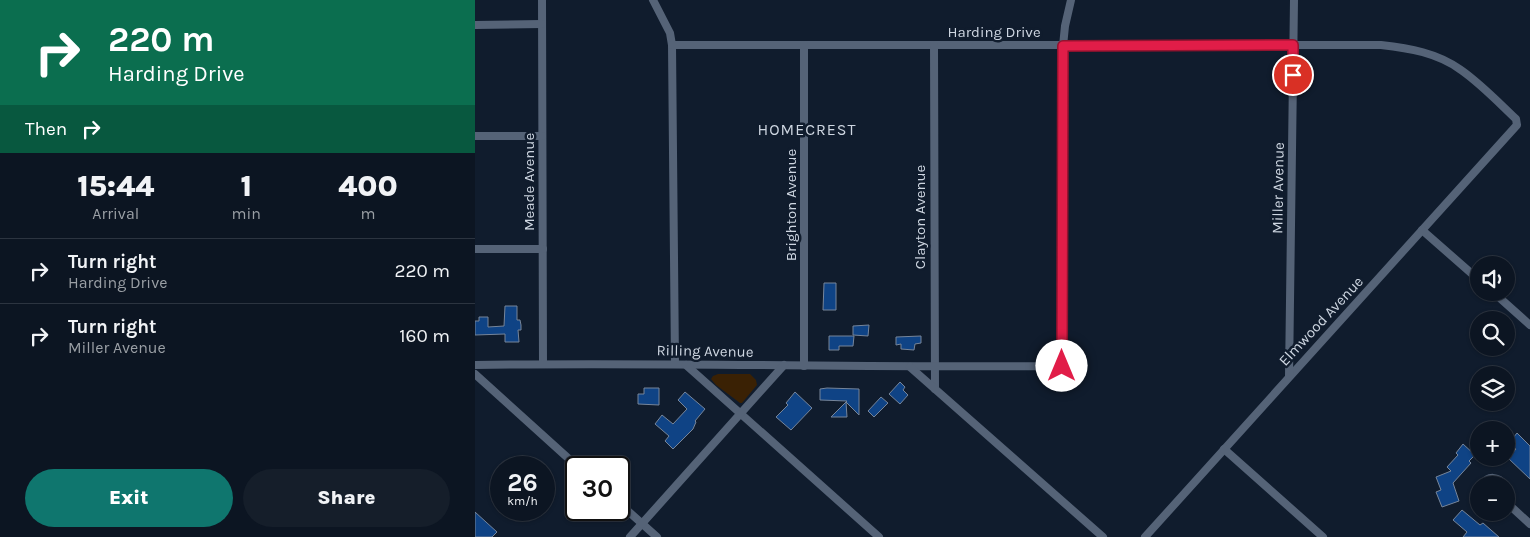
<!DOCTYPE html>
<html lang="en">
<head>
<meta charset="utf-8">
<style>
  :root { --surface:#0c1522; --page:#151e2a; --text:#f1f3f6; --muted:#9a9fa5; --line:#2c3440; --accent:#0f766e }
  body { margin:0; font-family:Karla,sans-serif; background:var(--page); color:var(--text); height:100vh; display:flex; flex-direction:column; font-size:19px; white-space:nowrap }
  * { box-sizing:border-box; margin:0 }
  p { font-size:16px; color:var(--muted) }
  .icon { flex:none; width:28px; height:28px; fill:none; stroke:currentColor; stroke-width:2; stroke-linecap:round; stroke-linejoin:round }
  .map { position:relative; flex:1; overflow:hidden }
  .panel { display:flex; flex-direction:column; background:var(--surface); width:475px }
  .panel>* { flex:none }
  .top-card { background:#0b6e4f; color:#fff; overflow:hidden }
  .controls { position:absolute; left:995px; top:256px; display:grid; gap:10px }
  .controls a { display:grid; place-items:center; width:45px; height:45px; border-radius:50%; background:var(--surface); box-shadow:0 1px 4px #0004,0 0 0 1px var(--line); font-size:25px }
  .speed { position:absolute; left:15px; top:456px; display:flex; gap:10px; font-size:25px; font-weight:700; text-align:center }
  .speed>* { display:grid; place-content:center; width:65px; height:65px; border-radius:50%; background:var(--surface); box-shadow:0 1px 4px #0004,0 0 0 1px var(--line); line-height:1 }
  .speed small { font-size:12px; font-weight:400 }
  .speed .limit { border:2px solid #111; border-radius:8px; background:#fff; color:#111 }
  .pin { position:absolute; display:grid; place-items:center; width:42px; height:42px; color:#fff; margin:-21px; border:2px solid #fff; border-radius:50%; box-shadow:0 1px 5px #0007 }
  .me { position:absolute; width:55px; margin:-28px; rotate:0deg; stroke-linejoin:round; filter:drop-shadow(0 0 4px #0008) }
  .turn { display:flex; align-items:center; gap:18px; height:105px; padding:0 25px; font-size:22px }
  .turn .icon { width:65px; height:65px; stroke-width:2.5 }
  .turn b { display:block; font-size:35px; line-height:42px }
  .then { display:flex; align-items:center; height:48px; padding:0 25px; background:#0003; gap:10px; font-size:19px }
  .eta { display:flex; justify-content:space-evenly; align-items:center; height:85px; text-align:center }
  .eta b { font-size:30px; font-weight:800; line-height:35px }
  .cta { display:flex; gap:10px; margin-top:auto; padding:10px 25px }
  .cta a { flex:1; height:58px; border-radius:30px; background:var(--accent); color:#fff; font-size:20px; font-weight:800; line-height:58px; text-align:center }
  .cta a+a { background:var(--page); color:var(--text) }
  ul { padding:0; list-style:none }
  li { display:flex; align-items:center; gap:15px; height:65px; padding:0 25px; border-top:1px solid var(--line) }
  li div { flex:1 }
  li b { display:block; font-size:19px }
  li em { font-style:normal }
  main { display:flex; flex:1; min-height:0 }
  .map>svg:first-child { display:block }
</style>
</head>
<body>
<main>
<section class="panel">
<div class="top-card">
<div class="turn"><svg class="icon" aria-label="right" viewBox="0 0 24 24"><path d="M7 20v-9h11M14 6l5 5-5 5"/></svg><div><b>220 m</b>Harding Drive</div></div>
<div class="then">Then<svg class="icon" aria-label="right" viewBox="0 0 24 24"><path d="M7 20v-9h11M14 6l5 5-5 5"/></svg></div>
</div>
<div class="eta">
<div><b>15:44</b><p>Arrival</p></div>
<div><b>1</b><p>min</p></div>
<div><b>400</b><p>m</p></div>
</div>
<ul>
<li><svg class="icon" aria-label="right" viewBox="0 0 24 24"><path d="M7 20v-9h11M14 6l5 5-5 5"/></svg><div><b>Turn right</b><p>Harding Drive</p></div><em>220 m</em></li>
<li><svg class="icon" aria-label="right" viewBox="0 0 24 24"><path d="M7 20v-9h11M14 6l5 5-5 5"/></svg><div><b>Turn right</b><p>Miller Avenue</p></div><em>160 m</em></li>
</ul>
<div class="cta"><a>Exit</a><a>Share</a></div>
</section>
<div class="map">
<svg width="1055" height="537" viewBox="0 0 1055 537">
  <rect width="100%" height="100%" fill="#101c2d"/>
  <!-- green -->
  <polygon fill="#3a2104" points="243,374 275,374 281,380 282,385 267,403 265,403 241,385 236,379 238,376"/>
  <!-- building -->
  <g fill="#0f4385" stroke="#76859a">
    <polygon points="349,283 361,283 361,310 348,310"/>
    <polygon points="30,306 42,306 42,320 45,320 46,325 46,330 43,330 44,342 30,342 30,334 0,335 0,321 4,321 4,317 13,317 13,327 29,326"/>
    <polygon points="394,325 393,336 378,335 378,326"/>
    <polygon points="354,336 379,336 378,346 364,346 364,350 354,350"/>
    <polygon points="446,336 446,343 440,344 439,350 426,349 426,344 421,345 421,337"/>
    <polygon points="425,382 430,387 428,390 433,395 425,404 414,394"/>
    <polygon points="169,388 184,388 184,405 163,404 163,394 169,394"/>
    <polygon points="352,388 384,389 384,415 371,402 372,417 356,417 372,401 345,400 345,389"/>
    <polygon points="210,392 230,409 220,421 221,422 218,429 198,449 190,441 194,436 180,424 187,415 198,424 212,409 203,400"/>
    <polygon points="320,392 337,408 316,430 301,417 313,405 311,403"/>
    <polygon points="406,397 413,403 399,417 393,411"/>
    <polygon points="1042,433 1055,446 1055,479 1033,458 1041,449 1034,443"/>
    <polygon points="988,444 1000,455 994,461 996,463 978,483 984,501 967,507 961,492 966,490 961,477 976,471 972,467 983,455 981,453"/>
    <polygon points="987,510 1005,525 1008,523 1024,537 988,537 992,532 978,520"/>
    <polygon points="0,512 22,532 17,537 0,537"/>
  </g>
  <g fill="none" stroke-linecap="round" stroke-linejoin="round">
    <!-- minor -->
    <g stroke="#556377" stroke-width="8">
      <polyline points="67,0 68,364"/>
      <polyline points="178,0 195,33 197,45 200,364"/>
      <polyline points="0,25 67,24"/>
      <path d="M 197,45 L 906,45 C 934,48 963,53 986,70 C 1006,84 1023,102 1041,119 L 1042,125 L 670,537"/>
      <polyline points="459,45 460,389"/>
      <polyline points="0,136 67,136"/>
      <polyline points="947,230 1004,280"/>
      <polyline points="0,249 68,249"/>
      <polyline points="1018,292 1055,325"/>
      <path d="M 0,365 C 196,362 391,368 587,366 L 588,46 L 590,26 L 596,0"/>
      <polyline points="211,365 404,537"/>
      <polyline points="329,366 329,45"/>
      <polyline points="435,367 628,537"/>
      <polyline points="0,374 104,468"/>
      <polyline points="814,376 819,0"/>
      <polyline points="749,449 848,537"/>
      <path d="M 1007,485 C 1013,475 1023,476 1030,485"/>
      <polyline points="1031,502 1055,524"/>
      <polyline points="144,503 182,537"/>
      <polyline points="155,537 309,365"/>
    </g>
  </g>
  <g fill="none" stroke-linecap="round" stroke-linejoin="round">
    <!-- route casing -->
    <g stroke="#92132f" stroke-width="12">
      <polyline id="route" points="587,366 588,46 818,45 818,75"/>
    </g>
    <!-- route -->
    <use href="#route" stroke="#e11d48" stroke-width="9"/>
  </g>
  <g text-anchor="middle" stroke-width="5" stroke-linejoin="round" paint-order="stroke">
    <!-- street labels -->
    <g font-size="15" fill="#ced6e1" stroke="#101c2d">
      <text x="519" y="37">Harding Drive</text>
      <text transform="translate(54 182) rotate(-90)" y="5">Meade Avenue</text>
      <text transform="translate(803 188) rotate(-89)" y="5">Miller Avenue</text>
      <text transform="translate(316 205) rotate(-90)" y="5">Brighton Avenue</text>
      <text transform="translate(445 217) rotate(-90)" y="5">Clayton Avenue</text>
      <text transform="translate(846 321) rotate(-47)" y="5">Elmwood Avenue</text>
      <text transform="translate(230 351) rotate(1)" y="5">Rilling Avenue</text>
    </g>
    <!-- neighbourhood labels -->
    <g font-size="16" letter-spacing="1" fill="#ced6e1" stroke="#101c2d">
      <text x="332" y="135">HOMECREST</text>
    </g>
  </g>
</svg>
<div class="controls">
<a><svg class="icon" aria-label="sound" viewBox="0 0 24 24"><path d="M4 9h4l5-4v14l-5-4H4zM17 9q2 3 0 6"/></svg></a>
<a><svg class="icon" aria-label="search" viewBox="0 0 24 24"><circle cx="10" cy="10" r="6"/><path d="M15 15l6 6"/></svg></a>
<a><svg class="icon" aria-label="layers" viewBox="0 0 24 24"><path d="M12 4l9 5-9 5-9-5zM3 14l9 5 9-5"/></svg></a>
<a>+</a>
<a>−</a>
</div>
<div class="speed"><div>26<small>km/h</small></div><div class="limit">30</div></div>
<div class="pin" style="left:818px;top:75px;background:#d93025"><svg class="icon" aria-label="arrive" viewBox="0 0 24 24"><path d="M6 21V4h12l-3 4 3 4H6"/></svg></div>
<svg class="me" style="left:587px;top:366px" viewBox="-20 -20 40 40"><circle r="19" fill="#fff"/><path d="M0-13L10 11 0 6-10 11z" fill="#e11d48"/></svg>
</div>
</main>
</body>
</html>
